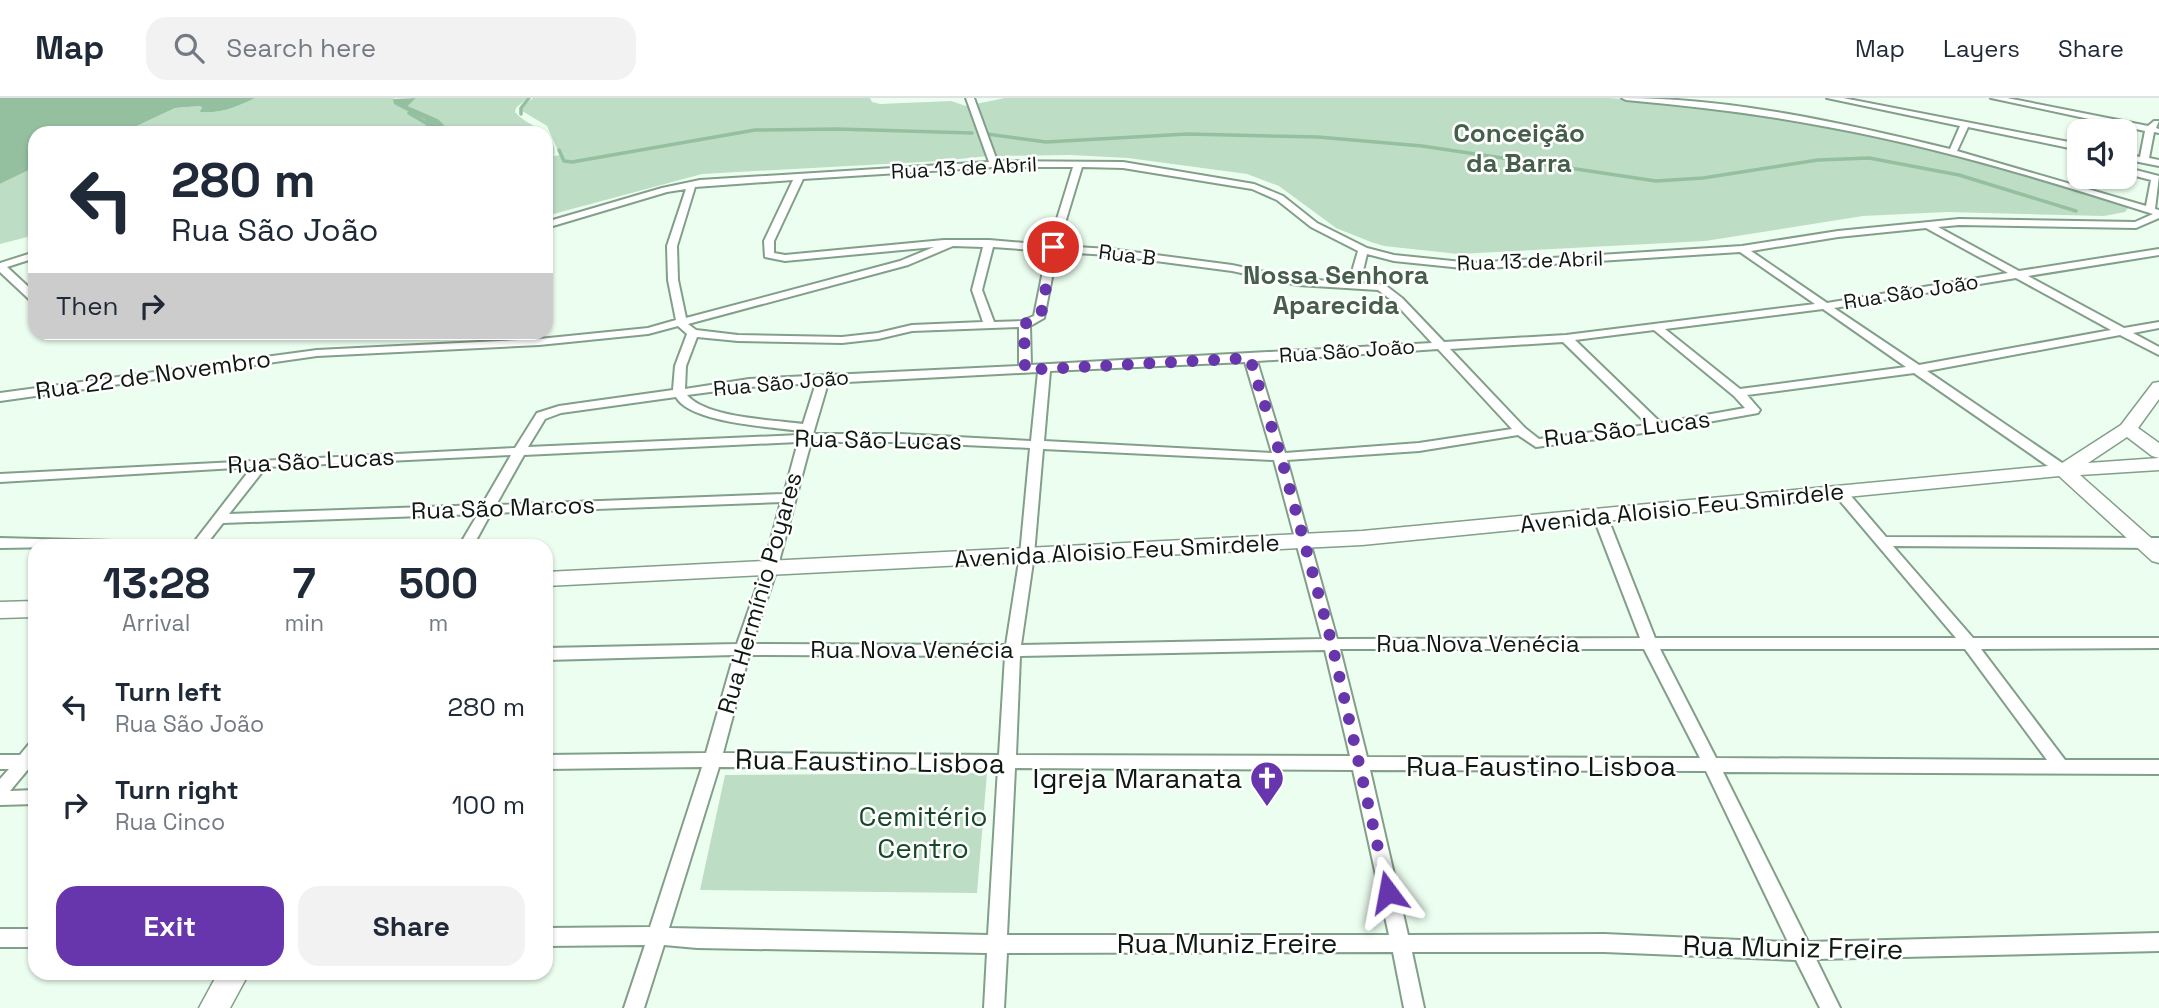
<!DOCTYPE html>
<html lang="en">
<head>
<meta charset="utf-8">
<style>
  :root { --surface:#fff; --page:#f2f2f3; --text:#1f2937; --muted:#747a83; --line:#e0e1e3; --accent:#6736ad }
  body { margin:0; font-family:"Space Grotesk",sans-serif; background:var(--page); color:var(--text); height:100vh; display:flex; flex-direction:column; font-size:26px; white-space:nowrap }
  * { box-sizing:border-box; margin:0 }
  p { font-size:23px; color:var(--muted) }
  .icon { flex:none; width:38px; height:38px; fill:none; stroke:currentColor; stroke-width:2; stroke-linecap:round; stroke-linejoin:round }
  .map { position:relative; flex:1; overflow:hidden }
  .panel { position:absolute; left:28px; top:441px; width:525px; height:441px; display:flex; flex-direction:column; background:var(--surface); border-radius:21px; box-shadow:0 2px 5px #0004 }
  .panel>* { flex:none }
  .top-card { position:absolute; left:28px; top:28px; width:525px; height:214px; border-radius:21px; box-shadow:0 2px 5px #0004; background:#fff; color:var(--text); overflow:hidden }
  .controls { position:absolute; left:2067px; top:21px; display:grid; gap:14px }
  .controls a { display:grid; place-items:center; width:70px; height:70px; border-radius:14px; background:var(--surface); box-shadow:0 2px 5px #0004; font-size:35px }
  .pin { position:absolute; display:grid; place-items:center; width:60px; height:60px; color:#fff; margin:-30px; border:4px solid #fff; border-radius:50%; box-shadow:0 2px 7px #0007 }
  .me { position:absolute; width:77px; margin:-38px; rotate:347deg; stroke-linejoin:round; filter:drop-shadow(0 0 5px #0008) }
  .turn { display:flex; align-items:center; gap:24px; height:147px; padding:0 28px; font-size:32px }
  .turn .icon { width:91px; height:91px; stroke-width:2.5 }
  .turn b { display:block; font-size:49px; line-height:60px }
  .then { display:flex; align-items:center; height:66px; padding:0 28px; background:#0003; gap:14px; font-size:26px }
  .eta { display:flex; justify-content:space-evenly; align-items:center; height:119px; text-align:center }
  .eta b { font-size:42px; font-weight:600; line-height:49px }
  .primary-button { display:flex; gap:14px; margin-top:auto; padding:14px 28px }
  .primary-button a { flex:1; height:80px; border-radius:21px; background:var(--accent); color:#fff; font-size:28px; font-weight:600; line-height:80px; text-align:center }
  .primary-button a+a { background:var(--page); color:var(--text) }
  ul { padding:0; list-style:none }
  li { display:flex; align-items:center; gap:21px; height:98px; padding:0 28px }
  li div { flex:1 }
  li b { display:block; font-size:26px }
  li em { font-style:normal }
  header { display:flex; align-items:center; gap:42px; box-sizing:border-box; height:98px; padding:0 35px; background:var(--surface); border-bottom:2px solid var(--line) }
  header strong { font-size:33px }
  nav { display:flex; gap:38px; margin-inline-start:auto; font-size:24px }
  .search { width:490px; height:63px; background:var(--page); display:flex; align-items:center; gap:18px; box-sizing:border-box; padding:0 24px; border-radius:21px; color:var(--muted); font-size:26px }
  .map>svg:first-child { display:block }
</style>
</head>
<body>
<header>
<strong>Map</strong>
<div class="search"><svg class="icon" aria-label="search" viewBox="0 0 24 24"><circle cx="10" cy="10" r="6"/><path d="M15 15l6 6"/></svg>Search here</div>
<nav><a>Map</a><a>Layers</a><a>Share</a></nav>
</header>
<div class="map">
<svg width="2159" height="910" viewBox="0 0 2159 910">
  <rect width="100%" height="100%" fill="#ecfef0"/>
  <!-- green -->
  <g fill="#beddc5">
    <path d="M 255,0 L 393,0 L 425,22 L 426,27 L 418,35 L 122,35 L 175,10 L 200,8 L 202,8 L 201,14 C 220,16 237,9 255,0 Z"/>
    <path d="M 416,0 L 527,0 L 516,10 L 515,14 C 528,30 558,32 554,58 L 560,57 L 547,28 L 519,11 L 533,0 L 870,0 L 872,4 L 880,6 L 951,3 L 966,8 L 1005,0 L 1609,0 L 1690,6 L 1745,11 L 1943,52 L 2119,103 L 2128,110 L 2125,114 L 2104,118 L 1947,114 L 1863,118 L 1705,143 L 1458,156 L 1384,148 L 1371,144 L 1336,130 L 1279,88 L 1247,76 L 1128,60 L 1071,57 L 988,58 L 940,63 L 702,76 L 546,118 L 546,35 L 437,35 L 438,21 L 408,8 Z"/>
    <polygon points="35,69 35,137 0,146 0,86"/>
    <polygon points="987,675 977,795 700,792 725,677"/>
  </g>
  <!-- water -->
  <g fill="#94c09f">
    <path d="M 0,0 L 255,0 C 237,9 220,16 200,14 L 202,9 L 200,8 L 175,10 L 122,35 L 35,35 L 35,69 L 0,86 Z"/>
    <polygon points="416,0 408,8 438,21 444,27 439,34 418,35 426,27 425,22 394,6 393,1"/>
  </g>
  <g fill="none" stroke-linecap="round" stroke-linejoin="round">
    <!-- stream -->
    <g stroke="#94c09f" stroke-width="3.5">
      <polyline points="409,15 436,31 435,35"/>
      <polyline points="521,16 521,10 529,0"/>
      <polyline points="987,36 1046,44 1187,36 1318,39 1422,48 1656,83 1703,80 1818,62 1869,60 1959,77 2076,113"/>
      <polyline points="559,52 564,63 572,64 755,32 838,31 972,35"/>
    </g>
    <!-- street casing -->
    <g stroke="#829f89" stroke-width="4">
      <g id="street">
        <path d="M 966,0 L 974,0 L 997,63 L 1123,64 L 1254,86 L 1283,98 L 1317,125 L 1367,150 L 1394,157 L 1472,165 L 1742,148 L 1838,133 L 1959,121 L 2135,124 L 2153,116 C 2046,82 1938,49 1828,29 C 1761,16 1694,8 1626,2 L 1622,0 C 1732,0 1843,25 1950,51 L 1960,28 L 1827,0 L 1843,0 L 2079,46 L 2079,52 L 1968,29 L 1957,53 L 2146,108 L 2151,82 L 2124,75 L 2124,69 L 2159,78 L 2155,111 L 2159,112 L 2159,120 L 2136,130 L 1959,127 L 1938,129 L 2019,173 L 2159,151 L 2159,157 L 2028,178 L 2124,230 L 2159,224 L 2159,230 L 2133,235 L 2159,249 L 2159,257 L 2120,237 L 1927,273 L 2068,369 L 2069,372 L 2068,375 L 2058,375 L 1914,275 L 1747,297 L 1760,312 L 1758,315 L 1658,333 L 1536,349 L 1518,337 L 1419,353 L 1287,362 L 1337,541 L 1640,540 L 1593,418 L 1600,414 L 1607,418 L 1655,540 L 1956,540 L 1835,397 L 1833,394 L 1840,390 L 1845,391 L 1886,439 L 2159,440 L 2159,450 L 1893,448 L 1973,540 L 2159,540 L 2159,550 L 1981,551 L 2065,662 L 2159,662 L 2159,676 L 1723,674 L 1808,844 L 2159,835 L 2159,853 L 1816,861 L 1840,910 L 1820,910 L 1796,862 L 1604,854 L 1412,854 L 1424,910 L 1404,910 L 1393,854 L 1007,855 L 1004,910 L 984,910 L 987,855 L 697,850 L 664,847 L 644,910 L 624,910 L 645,847 L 546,848 L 546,830 L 650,829 L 702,669 L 546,671 L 546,657 L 706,655 L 734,557 L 546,562 L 546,550 L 737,546 L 763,471 L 781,404 L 491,415 L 473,448 L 459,448 L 478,416 L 223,425 L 205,448 L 191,448 L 252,369 L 0,384 L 0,376 L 515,350 L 537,315 L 559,308 L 673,292 L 675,268 L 687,236 L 678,228 L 648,236 L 539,247 L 317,258 L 0,303 L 0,295 L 317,252 L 539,241 L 648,230 L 676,222 L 668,182 L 667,148 L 686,91 L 667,94 L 546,130 L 546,124 L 662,90 L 700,82 L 989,64 ZM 994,69 L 1073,69 L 1049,147 L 989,142 L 944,142 L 785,157 L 774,155 L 774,143 L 803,81 ZM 1082,69 L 1123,70 L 1252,91 L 1277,102 L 1311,129 L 1358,153 L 1349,184 L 1298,181 L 1232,167 L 1110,151 L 1058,148 ZM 793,82 L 764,143 L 765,159 L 785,163 L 934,149 L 900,163 L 686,220 L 678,182 L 677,148 L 695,89 ZM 1926,130 L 2008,175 L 1827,205 L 1751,153 L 1838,139 ZM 953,148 L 983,149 L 972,192 L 983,224 L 912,227 L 878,235 L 842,239 L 738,237 L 696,232 L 688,226 L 908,167 ZM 993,149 L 1047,153 L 1034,218 L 1022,223 L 994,224 L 982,192 ZM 1057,154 L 1110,157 L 1232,173 L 1298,187 L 1378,192 L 1394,204 L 1432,245 L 1031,267 L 1030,228 L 1044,220 ZM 1740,154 L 1815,206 L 1566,237 L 1444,244 L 1402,200 L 1385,187 L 1360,185 L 1367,156 L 1394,163 L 1472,171 ZM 2016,180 L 2111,232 L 1919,267 L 1834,210 ZM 1823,211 L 1906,269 L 1740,291 L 1665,231 ZM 1019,229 L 1019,268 L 749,281 L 685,291 L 686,268 L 697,239 L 738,243 L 842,245 L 878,241 L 912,233 ZM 1654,232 L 1734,298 L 1745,310 L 1661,325 L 1575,242 ZM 1563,244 L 1648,327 L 1539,341 L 1525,330 L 1450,251 ZM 1438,251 L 1512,331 L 1419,345 L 1285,355 L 1257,263 ZM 1245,264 L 1272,355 L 1044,343 L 1050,273 ZM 1038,274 L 1031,343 L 900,336 L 813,336 L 828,285 ZM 816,285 L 803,326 C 774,322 706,320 687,297 L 749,289 ZM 676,299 C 690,325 772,329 801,333 L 800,337 L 528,349 L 545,321 L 561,315 ZM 798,344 L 784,396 L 496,407 L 524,357 ZM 811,344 L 900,344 L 1030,350 L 1020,457 L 1006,547 L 752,546 L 777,471 ZM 1043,351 L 1274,362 L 1322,541 L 1021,547 L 1034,457 ZM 511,357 L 482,407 L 229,416 L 266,369 ZM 1340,551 L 1644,551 L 1700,660 L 1367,659 ZM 1660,551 L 1965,551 L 2047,662 L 1716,660 ZM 1325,552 L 1350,658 L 1016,657 L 1020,558 ZM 749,557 L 1005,558 L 999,657 L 723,655 ZM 719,669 L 998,670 L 988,837 L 669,830 ZM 1015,670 L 1353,672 L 1389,837 L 1007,837 ZM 1370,672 L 1706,673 L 1788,844 L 1604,836 L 1408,837 Z"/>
        <polygon points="1991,0 2007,0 2148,28 2154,23 2159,23 2156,30 2159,31 2159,35 2154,34 2149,60 2159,62 2159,68 2124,61 2124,56 2140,59 2145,33"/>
        <polygon points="35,154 35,160 7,169 35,195 35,204 31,203 0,174 0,165"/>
        <polygon points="0,440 113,443 120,448 0,450"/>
        <polygon points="35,645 35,663 10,693 35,692 35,706 0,707 0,681 9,671 0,671 0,657 20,657 29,646"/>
        <rect x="0" y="831" width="35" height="18"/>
      </g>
    </g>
    <!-- secondary casing -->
    <g stroke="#829f89" stroke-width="3">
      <g id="secondary">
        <polygon points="2159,284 2159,301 2138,330 2159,345 2159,360 2152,358 2127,339 2088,365 2159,360 2159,372 2080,377 2159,447 2159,465 2152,463 2059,378 1362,447 546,488 546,474 1362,433 2059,367 2121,327 2153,285"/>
        <polygon points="35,503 35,519 0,520 0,504"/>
        <polygon points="218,875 249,875 230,910 199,910"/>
      </g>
    </g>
    <!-- street -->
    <use href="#street" fill="#fff" fill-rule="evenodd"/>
    <!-- secondary -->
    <use href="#secondary" fill="#fff" fill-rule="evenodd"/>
  </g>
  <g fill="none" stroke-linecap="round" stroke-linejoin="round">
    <!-- route -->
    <polyline stroke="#6736ad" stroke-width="12" stroke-dasharray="0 21.6" points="1053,149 1042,212 1039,220 1024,226 1025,272 1250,260 1281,359 1332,546 1388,794"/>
  </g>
  <!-- icons -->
  <defs>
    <g id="church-pin" transform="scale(1.75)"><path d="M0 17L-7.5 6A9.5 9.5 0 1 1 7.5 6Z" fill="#6736ad" stroke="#fff"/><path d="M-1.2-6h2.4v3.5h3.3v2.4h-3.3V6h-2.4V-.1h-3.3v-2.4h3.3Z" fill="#fff"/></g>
  </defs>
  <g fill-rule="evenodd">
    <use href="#church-pin" x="1267" y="680"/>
  </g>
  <g text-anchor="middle" stroke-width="5" stroke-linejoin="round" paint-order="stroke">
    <!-- far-street labels -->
    <g font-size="21" fill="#0e1911" stroke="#fff">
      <text transform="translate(964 70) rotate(-3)" y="7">Rua 13 de Abril</text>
      <text transform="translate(1127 157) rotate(7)" y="7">Rua B</text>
      <text transform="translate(1530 163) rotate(-2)" y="7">Rua 13 de Abril</text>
      <text transform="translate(1911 194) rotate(-9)" y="7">Rua São João</text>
      <text transform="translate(1347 253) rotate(-4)" y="7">Rua São João</text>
      <text transform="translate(781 285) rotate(-5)" y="7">Rua São João</text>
    </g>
    <!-- street labels -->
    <g font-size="24" fill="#0e1911" stroke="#fff">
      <text transform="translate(153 277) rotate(-8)" y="8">Rua 22 de Novembro</text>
      <text transform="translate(1627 331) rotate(-7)" y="8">Rua São Lucas</text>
      <text transform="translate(878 342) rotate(1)" y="8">Rua São Lucas</text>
      <text transform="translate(311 363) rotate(-3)" y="8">Rua São Lucas</text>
      <text transform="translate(503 410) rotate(-2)" y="8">Rua São Marcos</text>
      <text transform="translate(1682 410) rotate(-6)" y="8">Avenida Aloisio Feu Smirdele</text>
      <text transform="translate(1117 453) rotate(-3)" y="8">Avenida Aloisio Feu Smirdele</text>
      <text transform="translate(760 495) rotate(-74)" y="8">Rua Hermínio Poyares</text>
      <text x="1478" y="554">Rua Nova Venécia</text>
      <text x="912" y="560">Rua Nova Venécia</text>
    </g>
    <!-- far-district labels -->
    <g font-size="26" font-weight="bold" fill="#455f4b" stroke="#fff">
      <text x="1519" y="44">Conceição<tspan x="1519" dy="30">da Barra</tspan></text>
      <text x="1336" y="186">Nossa Senhora<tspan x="1336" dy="30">Aparecida</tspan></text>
    </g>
    <!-- near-street labels -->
    <g font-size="28" fill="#0e1911" stroke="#fff">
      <text transform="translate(870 663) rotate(1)" y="10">Rua Faustino Lisboa</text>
      <text x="1541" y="678">Rua Faustino Lisboa</text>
      <text x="1227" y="855">Rua Muniz Freire</text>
      <text transform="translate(1793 849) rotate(1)" y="10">Rua Muniz Freire</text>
    </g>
    <!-- near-poi labels -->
    <g font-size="28" fill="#0e1911" stroke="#fff" text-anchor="end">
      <text x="1242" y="690">Igreja Maranata</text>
    </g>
    <!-- near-park labels -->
    <g font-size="28" fill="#164828" stroke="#fff">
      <text x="923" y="728">Cemitério<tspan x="923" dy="32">Centro</tspan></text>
    </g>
  </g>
</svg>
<div class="controls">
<a><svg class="icon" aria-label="sound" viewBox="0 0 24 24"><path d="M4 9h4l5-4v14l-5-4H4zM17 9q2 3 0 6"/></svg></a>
</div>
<div class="pin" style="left:1053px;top:149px;background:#d93025"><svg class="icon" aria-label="arrive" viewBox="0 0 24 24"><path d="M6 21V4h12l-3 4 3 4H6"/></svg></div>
<svg class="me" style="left:1388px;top:794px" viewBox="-20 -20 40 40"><path d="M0-17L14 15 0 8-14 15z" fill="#6736ad" stroke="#fff" stroke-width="4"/></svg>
<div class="top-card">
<div class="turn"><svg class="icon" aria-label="left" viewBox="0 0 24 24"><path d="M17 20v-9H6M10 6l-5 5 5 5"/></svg><div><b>280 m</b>Rua São João</div></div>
<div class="then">Then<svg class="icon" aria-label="right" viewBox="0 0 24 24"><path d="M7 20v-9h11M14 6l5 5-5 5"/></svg></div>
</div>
<section class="panel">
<div class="eta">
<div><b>13:28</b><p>Arrival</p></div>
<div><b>7</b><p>min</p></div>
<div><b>500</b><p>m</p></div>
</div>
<ul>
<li><svg class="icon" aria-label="left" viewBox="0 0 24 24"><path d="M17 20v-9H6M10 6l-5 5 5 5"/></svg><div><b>Turn left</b><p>Rua São João</p></div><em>280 m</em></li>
<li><svg class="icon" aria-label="right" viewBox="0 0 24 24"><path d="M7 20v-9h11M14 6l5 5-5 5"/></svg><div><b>Turn right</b><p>Rua Cinco</p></div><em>100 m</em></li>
</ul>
<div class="primary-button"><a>Exit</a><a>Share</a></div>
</section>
</div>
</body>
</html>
